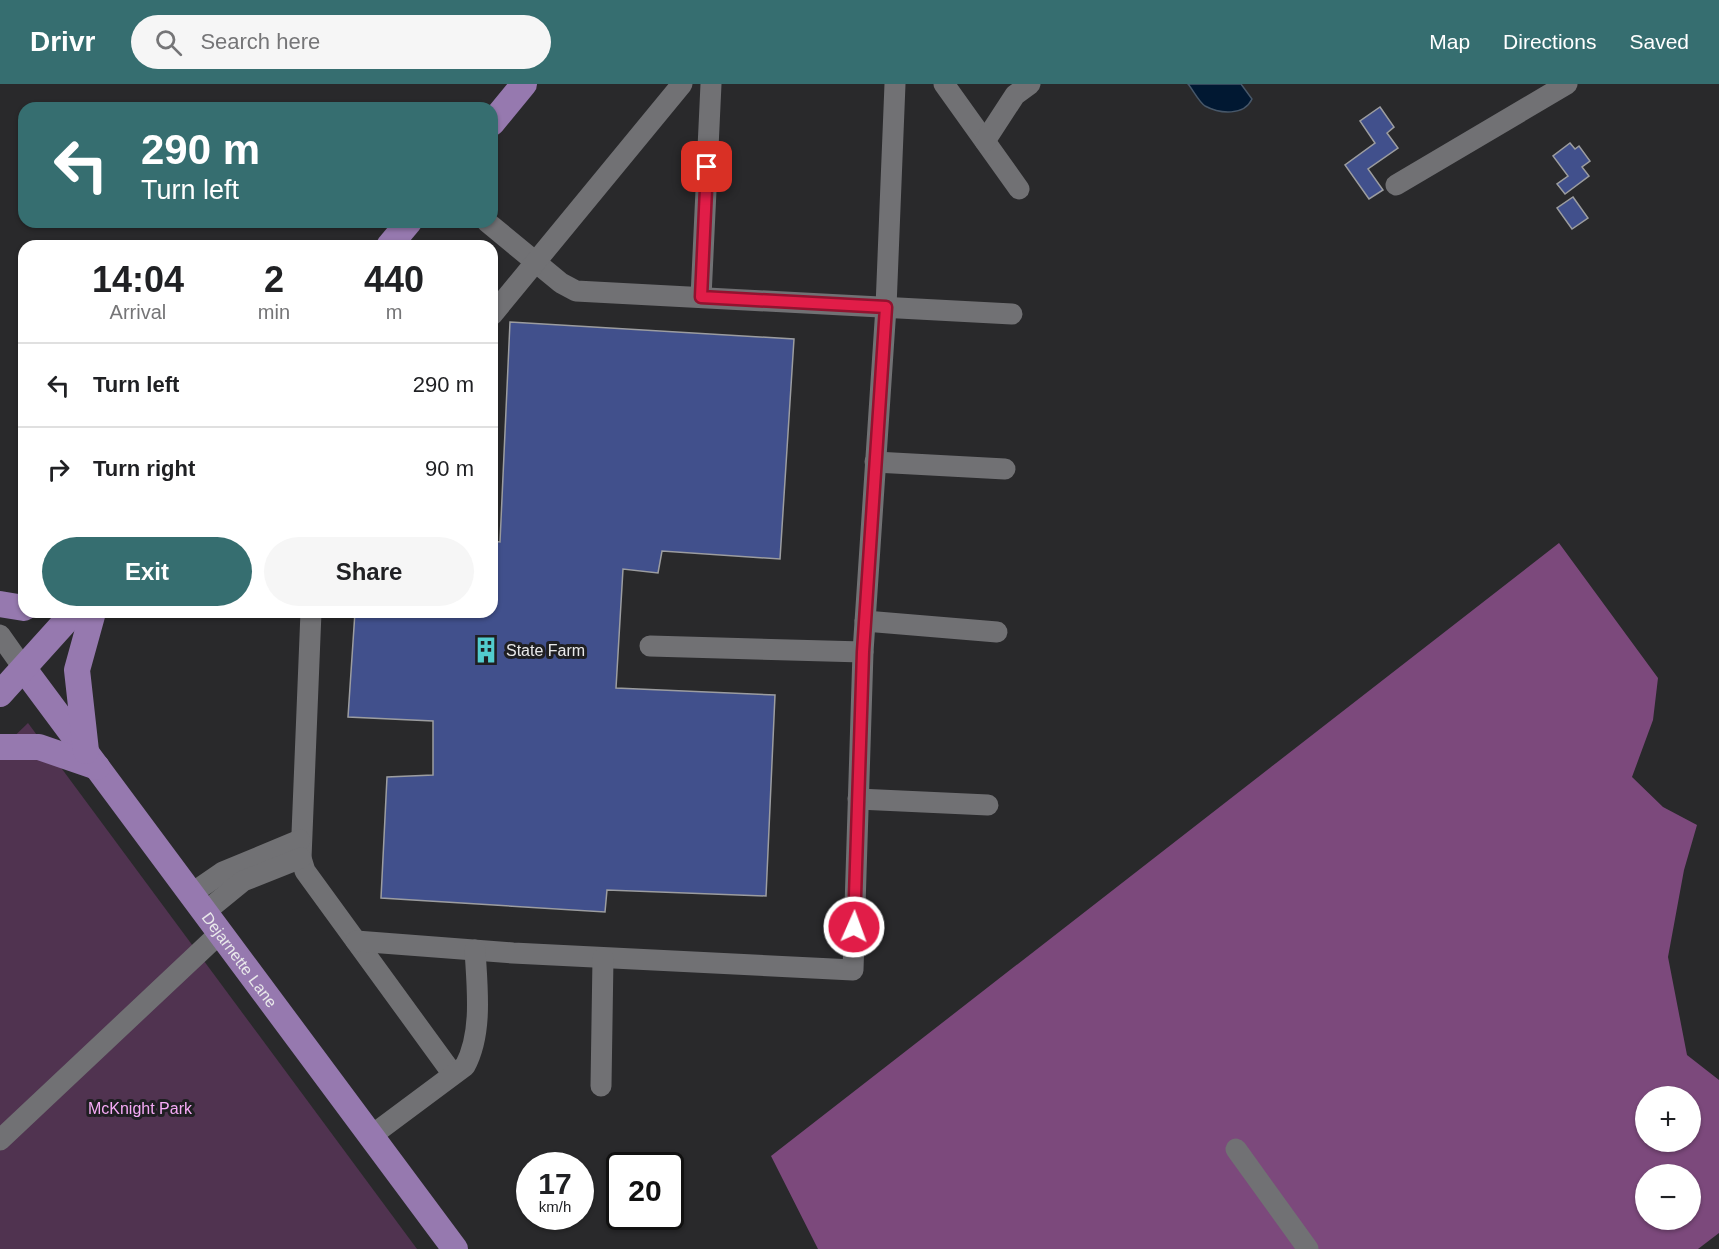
<!DOCTYPE html>
<html lang="en">
<head>
<meta charset="utf-8">
<style>
  :root { --surface:#fff; --page:#f6f6f6; --text:#202124; --muted:#757577; --line:#e0e0e0; --accent:#366e70 }
  body { margin:0; font-family:Arial,sans-serif; background:var(--page); color:var(--text); height:100vh; display:flex; flex-direction:column; font-size:22px; white-space:nowrap }
  * { box-sizing:border-box; margin:0 }
  p { font-size:20px; color:var(--muted) }
  .icon { flex:none; width:33px; height:33px; fill:none; stroke:currentColor; stroke-width:2; stroke-linecap:round; stroke-linejoin:round }
  .map { position:relative; flex:1; overflow:hidden }
  .drawer { position:absolute; left:18px; top:156px; width:480px; height:378px; display:flex; flex-direction:column; background:var(--surface); border-radius:18px; box-shadow:0 2px 4px #0004 }
  .drawer>* { flex:none }
  .top-card { position:absolute; left:18px; top:18px; width:480px; height:126px; border-radius:18px; box-shadow:0 2px 4px #0004; background:#366e70; color:#fff; overflow:hidden }
  .buttons { position:absolute; left:1635px; top:1002px; display:grid; gap:12px }
  .buttons a { display:grid; place-items:center; width:66px; height:66px; border-radius:50%; background:var(--surface); box-shadow:0 2px 4px #0004; font-size:30px }
  .speed { position:absolute; left:516px; top:1068px; display:flex; gap:12px; font-size:30px; font-weight:700; text-align:center }
  .speed>* { display:grid; place-content:center; width:78px; height:78px; border-radius:50%; background:var(--surface); box-shadow:0 2px 4px #0004; line-height:1 }
  .speed small { font-size:15px; font-weight:400 }
  .speed .limit { border:3px solid #111; border-radius:9px; background:#fff; color:#111 }
  .pin { position:absolute; display:grid; place-items:center; width:51px; height:51px; color:#fff; margin:-26px; border-radius:12px; box-shadow:0 3px 9px #0006 }
  .me { position:absolute; width:66px; margin:-33px; rotate:2deg; stroke-linejoin:round; filter:drop-shadow(0 0 4px #0008) }
  .turn { display:flex; align-items:center; gap:21px; height:126px; padding:0 24px; font-size:27px }
  .turn .icon { width:78px; height:78px; stroke-width:2.5 }
  .turn b { display:block; font-size:42px; line-height:51px }
  .eta { display:flex; justify-content:space-evenly; align-items:center; height:102px; text-align:center }
  .eta b { font-size:36px; font-weight:800; line-height:42px }
  .primary-button { display:flex; gap:12px; margin-top:auto; padding:12px 24px }
  .primary-button a { flex:1; height:69px; border-radius:36px; background:var(--accent); color:#fff; font-size:24px; font-weight:800; line-height:69px; text-align:center }
  .primary-button a+a { background:var(--page); color:var(--text) }
  ul { padding:0; list-style:none }
  li { display:flex; align-items:center; gap:18px; height:84px; padding:0 24px; border-top:2px solid var(--line) }
  li div { flex:1 }
  li b { display:block; font-size:22px }
  li em { font-style:normal }
  header { display:flex; align-items:center; gap:36px; box-sizing:border-box; height:84px; padding:0 30px; background:var(--accent); color:#fff }
  header strong { font-size:28px }
  nav { display:flex; gap:33px; margin-inline-start:auto; font-size:21px }
  .search { width:420px; height:54px; background:var(--page); display:flex; align-items:center; gap:15px; box-sizing:border-box; padding:0 21px; border-radius:33px; color:var(--muted); font-size:22px }
  .map>svg:first-child { display:block }
</style>
</head>
<body>
<header>
<strong>Drivr</strong>
<div class="search"><svg class="icon" aria-label="search" viewBox="0 0 24 24"><circle cx="10" cy="10" r="6"/><path d="M15 15l6 6"/></svg>Search here</div>
<nav><a>Map</a><a>Directions</a><a>Saved</a></nav>
</header>
<div class="map">
<svg width="1719" height="1165" viewBox="0 0 1719 1165">
  <rect width="100%" height="100%" fill="#29292b"/>
  <!-- green -->
  <polygon fill="#503350" points="28,639 417,1165 0,1165 0,666"/>
  <!-- forest -->
  <path fill="#7c497c" fill-rule="evenodd" d="M 1559,459 L 1658,594 L 1653,636 L 1632,693 L 1663,723 L 1697,741 L 1684,786 L 1668,873 L 1687,971 L 1719,996 L 1719,1149 L 1698,1165 L 818,1165 L 771,1072 ZM 1646,1012 L 1690,1012 L 1690,1058 L 1646,1058 ZM 1646,1090 L 1690,1090 L 1690,1136 L 1646,1136 Z"/>
  <!-- water -->
  <path fill="#011832" stroke="#475769" stroke-width="1.5" d="M 1188,0 L 1241,0 L 1252,15 C 1244,32 1220,30 1205,22 C 1199,18 1193,6 1188,0 Z"/>
  <!-- building -->
  <g fill="#41508c" stroke="#9c9da0" stroke-width="1.5">
    <polygon points="1380,23 1394,43 1387,49 1398,64 1368,85 1383,106 1369,115 1345,81 1375,59 1360,37"/>
    <polygon points="1570,59 1575,65 1579,62 1590,77 1582,83 1589,92 1565,110 1557,100 1568,92 1553,72"/>
    <polygon points="1573,113 1588,134 1572,145 1557,124"/>
    <polygon points="510,238 794,255 780,475 662,467 658,489 623,485 616,604 775,611 766,812 607,806 605,828 381,814 387,693 433,691 433,637 348,633 355,528 492,528 492,457 500,458"/>
  </g>
  <g fill="none" stroke-linecap="round" stroke-linejoin="round">
    <!-- minor -->
    <g stroke="#717174" stroke-width="21">
      <polyline points="944,0 1019,105"/>
      <polyline points="985,57 1015,11 1030,0"/>
      <polyline points="1396,101 1567,0"/>
      <polyline points="487,138 561,199 576,207 1012,230"/>
      <polyline points="701,213 711,0"/>
      <polyline points="492,231 682,0"/>
      <polyline points="875,378 1005,385"/>
      <polyline points="311,528 301,774 305,787 452,989"/>
      <polyline points="865,537 997,548"/>
      <polyline points="0,551 24,585"/>
      <polyline points="650,562 863,568"/>
      <polyline points="858,715 988,721"/>
      <polyline points="191,810 223,788 300,756"/>
      <polyline points="205,828 243,797 301,774"/>
      <polyline points="356,857 513,869 853,886 863,568 886,223 895,0"/>
      <polyline points="601,1002 603,874"/>
      <path d="M 371,1052 L 465,982 C 483,949 477,902 475,866"/>
      <polyline points="0,1056 220,849"/>
      <polyline points="1236,1065 1308,1165"/>
    </g>
    <!-- major -->
    <g stroke="#9679af" stroke-width="26">
      <polyline points="492,39 524,0"/>
      <polyline points="389,162 409,138"/>
      <polyline points="0,520 24,524"/>
      <path id="s1" d="M 24,585 L 455,1165"/>
      <polyline points="0,610 74,528"/>
      <polyline points="0,663 39,663 97,683"/>
      <polyline points="86,667 77,586 93,528"/>
    </g>
  </g>
  <g fill="none" stroke-linecap="round" stroke-linejoin="round">
    <!-- route casing -->
    <g stroke="#92132f" stroke-width="15">
      <polyline id="route" points="707,83 701,213 886,223 863,568 854,843"/>
    </g>
    <!-- route -->
    <use href="#route" stroke="#e11d48" stroke-width="10"/>
  </g>
  <!-- icons -->
  <defs>
    <g id="building-bare" transform="scale(2.07)"><path d="M-4-6H4V6H1V3H-1V6H-4ZM-2.5-4.3h1.7v1.8h-1.7ZM.8-4.3h1.7v1.8H.8ZM-2.5-1h1.7V.8h-1.7ZM.8-1h1.7V.8H.8Z" fill="#52cdce" stroke="#1f1f22" stroke-width="2.5" paint-order="stroke"/></g>
  </defs>
  <g fill-rule="evenodd">
    <use href="#building-bare" x="486" y="566"/>
  </g>
  <g text-anchor="middle" stroke-width="6" stroke-linejoin="round" paint-order="stroke">
    <!-- poi labels -->
    <g font-size="16" fill="#e9e9ea" stroke="#1f1f22" text-anchor="start">
      <text x="506" y="572">State Farm</text>
    </g>
    <!-- street labels -->
    <g font-size="16" fill="#e9e9ea" stroke="#1f1f22">
      <text dy="6" stroke="none"><textPath href="#s1" startOffset="362">Dejarnette Lane</textPath></text>
    </g>
    <!-- park labels -->
    <g font-size="16" fill="#f6abf6" stroke="#1f1f22">
      <text x="140" y="1030">McKnight Park</text>
    </g>
  </g>
</svg>
<div class="buttons">
<a>+</a>
<a>−</a>
</div>
<div class="speed"><div>17<small>km/h</small></div><div class="limit">20</div></div>
<div class="pin" style="left:707px;top:83px;background:#d93025"><svg class="icon" aria-label="arrive" viewBox="0 0 24 24"><path d="M6 21V4h12l-3 4 3 4H6"/></svg></div>
<svg class="me" style="left:854px;top:843px" viewBox="-20 -20 40 40"><circle r="17" fill="#e11d48" stroke="#fff" stroke-width="3"/><path d="M0-11L8 9 0 5-8 9z" fill="#fff"/></svg>
<div class="top-card">
<div class="turn"><svg class="icon" aria-label="left" viewBox="0 0 24 24"><path d="M17 20v-9H6M10 6l-5 5 5 5"/></svg><div><b>290 m</b>Turn left</div></div>
</div>
<section class="drawer">
<div class="eta">
<div><b>14:04</b><p>Arrival</p></div>
<div><b>2</b><p>min</p></div>
<div><b>440</b><p>m</p></div>
</div>
<ul>
<li><svg class="icon" aria-label="left" viewBox="0 0 24 24"><path d="M17 20v-9H6M10 6l-5 5 5 5"/></svg><div><b>Turn left</b></div><em>290 m</em></li>
<li><svg class="icon" aria-label="right" viewBox="0 0 24 24"><path d="M7 20v-9h11M14 6l5 5-5 5"/></svg><div><b>Turn right</b></div><em>90 m</em></li>
</ul>
<div class="primary-button"><a>Exit</a><a>Share</a></div>
</section>
</div>
</body>
</html>
